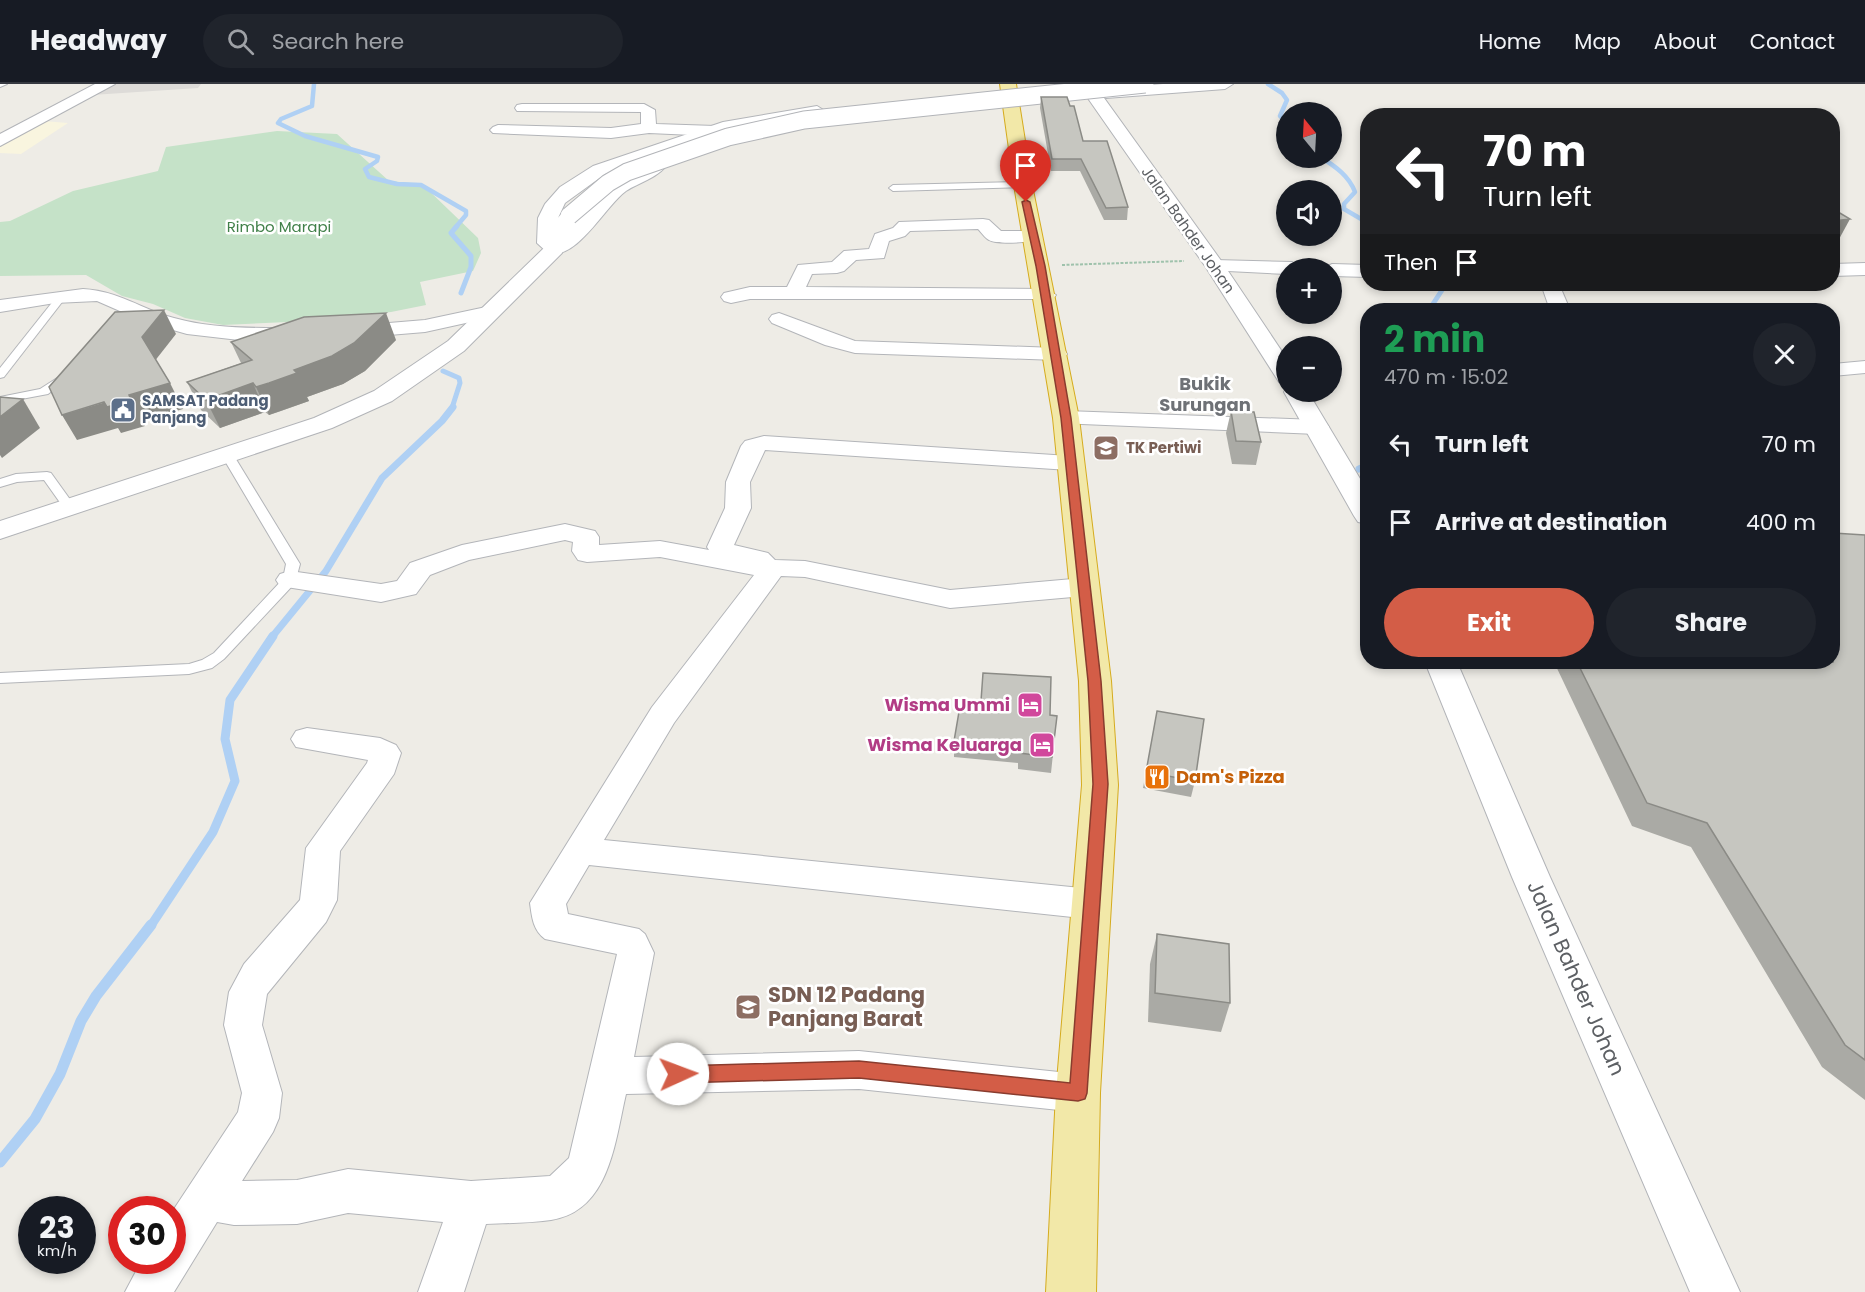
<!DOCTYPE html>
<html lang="en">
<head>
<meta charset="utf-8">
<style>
  :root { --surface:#171b24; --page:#20242c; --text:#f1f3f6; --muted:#9ea1a6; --line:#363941; --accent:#d35d47 }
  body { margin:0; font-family:Poppins,sans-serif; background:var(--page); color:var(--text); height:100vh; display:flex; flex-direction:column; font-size:22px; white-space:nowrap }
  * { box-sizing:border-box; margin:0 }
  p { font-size:20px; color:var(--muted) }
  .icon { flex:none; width:33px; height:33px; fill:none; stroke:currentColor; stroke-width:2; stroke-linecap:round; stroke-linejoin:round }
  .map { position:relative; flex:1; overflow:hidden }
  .sheet { position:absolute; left:1360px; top:219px; width:480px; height:366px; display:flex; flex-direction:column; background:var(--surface); border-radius:24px; box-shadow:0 3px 9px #0003 }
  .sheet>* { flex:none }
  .top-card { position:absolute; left:1360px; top:24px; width:480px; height:183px; border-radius:24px; box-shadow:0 3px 9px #0003; background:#202124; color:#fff; overflow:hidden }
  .needle { width:39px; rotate:342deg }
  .controls { position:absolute; left:1276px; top:18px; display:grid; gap:12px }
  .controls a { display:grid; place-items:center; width:66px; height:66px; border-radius:50%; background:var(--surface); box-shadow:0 3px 9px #0003; font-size:30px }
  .speed { position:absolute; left:18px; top:1112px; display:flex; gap:12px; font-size:30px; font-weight:700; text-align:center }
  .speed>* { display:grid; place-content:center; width:78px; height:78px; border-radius:50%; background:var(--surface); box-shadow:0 3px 9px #0003; line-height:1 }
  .speed small { font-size:15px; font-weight:400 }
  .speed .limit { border:9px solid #d22; background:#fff; color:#111 }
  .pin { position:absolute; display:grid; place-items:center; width:51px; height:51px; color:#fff; margin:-62px -26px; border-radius:50% 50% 50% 0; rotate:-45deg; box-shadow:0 0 6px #0007 }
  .pin .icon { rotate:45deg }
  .me { position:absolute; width:66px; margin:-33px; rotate:88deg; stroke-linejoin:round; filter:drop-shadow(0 0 4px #0008) }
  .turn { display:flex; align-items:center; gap:21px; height:126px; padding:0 24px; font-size:27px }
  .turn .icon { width:78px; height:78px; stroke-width:2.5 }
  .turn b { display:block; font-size:42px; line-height:51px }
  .then { display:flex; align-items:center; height:57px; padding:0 24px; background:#0003; gap:12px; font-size:22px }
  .round { display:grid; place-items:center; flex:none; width:63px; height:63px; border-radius:32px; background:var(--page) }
  .summary { display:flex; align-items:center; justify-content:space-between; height:102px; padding:0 24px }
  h1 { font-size:36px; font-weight:700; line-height:45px; color:#1e9e55 }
  .primary-button { display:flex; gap:12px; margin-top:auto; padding:12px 24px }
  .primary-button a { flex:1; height:69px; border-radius:36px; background:var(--accent); color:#fff; font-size:24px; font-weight:700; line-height:69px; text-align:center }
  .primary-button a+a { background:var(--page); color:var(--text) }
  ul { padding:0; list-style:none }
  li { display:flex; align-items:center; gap:18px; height:78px; padding:0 24px }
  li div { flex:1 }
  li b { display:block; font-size:22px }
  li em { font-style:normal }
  header { display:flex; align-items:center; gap:36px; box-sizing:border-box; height:84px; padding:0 30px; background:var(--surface); border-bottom:2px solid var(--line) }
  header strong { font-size:28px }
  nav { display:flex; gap:33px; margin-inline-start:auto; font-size:21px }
  .search { width:420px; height:54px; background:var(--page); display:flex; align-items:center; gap:15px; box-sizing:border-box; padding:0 21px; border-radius:33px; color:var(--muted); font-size:22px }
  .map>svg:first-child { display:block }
</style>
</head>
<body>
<header>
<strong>Headway</strong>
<div class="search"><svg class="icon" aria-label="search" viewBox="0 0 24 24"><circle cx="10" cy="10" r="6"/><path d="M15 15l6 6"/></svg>Search here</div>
<nav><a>Home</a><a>Map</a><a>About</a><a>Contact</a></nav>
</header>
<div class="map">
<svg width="1865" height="1208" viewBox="0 0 1865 1208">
  <rect width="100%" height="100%" fill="#eeece6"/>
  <!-- commercial -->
  <polygon fill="#f9f5df" points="43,37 68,39 21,70 0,69 0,63"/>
  <!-- industrial -->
  <polygon fill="#dddbd8" points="111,0 201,0 198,4 92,11"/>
  <!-- green -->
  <polygon fill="#c5e2c8" points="277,47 337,50 389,97 422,100 478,154 481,169 473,187 420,198 426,221 391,228 310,237 223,241 185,234 153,220 122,212 86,191 0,192 0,138 10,137 73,107 158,87 166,63"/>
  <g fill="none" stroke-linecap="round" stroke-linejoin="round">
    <!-- stream-far4 -->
    <g stroke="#afd0f4" stroke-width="4.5">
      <polyline points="314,0 312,22 281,35 278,39 305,52 378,73 377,77 365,85 369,93 397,100 421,101 466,127 466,131 455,144"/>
      <polyline points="1268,0 1282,9 1287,16 1280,32 1287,38"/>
      <path d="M 1322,74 C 1336,83 1349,92 1355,108 L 1344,120 L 1344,125 L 1368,139"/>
    </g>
    <!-- stream-far3 -->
    <g stroke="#afd0f4" stroke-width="5">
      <polyline points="457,142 451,149 471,172 471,183 461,209"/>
      <polyline points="1429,226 1446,200"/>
      <polyline points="443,287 459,294 460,299 452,324"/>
    </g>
    <!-- stream-far2 -->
    <g stroke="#afd0f4" stroke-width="7">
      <polyline points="1359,385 1368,381"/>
      <polyline points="272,553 326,487 382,394 442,337 453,323"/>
    </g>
    <!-- stream-far1 -->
    <polyline stroke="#afd0f4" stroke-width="9" points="150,843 213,748 235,697 225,655 230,616 273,552"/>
    <!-- stream -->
    <polyline stroke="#afd0f4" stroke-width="11" points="0,1078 35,1035 60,990 81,937 96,912 151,841"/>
    <!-- service casing -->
    <g stroke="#b3b5b9" stroke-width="2">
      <g id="service">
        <polygon points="0,0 7,0 0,3"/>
        <polygon points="1023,98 1026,99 1026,103 893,107 889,104 893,101"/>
        <polygon points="58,211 66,213 4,293 0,294 0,284"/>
        <polygon points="65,289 69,290 69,294 48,310 0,319 0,313 40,305"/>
        <polygon points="228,368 234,372 300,480 295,499 224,575 212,584 189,590 0,599 0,589 189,580 202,576 214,569 283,495 286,480 222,372"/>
        <polygon points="47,388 51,389 74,421 74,427 66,427 44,396 17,398 0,403 0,395 16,390"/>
      </g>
    </g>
    <!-- minor casing -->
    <g stroke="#b3b5b9" stroke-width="2">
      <g id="minor">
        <polygon points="522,20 644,20 655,26 656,40 715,42 723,47 715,52 649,49 611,54 493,49 490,46 493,43 498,41 611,44 641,40 641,28 517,27 515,24 517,21"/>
        <polygon points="1721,27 1729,32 1714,31"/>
        <path d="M 983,135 L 989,136 L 1001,147 L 1033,147 L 1042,152 C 1037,159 997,161 989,156 C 985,154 982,149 978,145 L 910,147 L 905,152 L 889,157 L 884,174 L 856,176 L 844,187 L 837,189 L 812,190 L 806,203 L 1046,205 L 1056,211 L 1053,215 L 750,215 L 731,219 L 724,217 L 721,213 L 724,209 L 750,203 L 787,203 L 798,181 L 832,178 L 844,167 L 869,165 L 875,150 L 893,144 L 899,138 Z"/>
        <polygon points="1215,176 1292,178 1301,184 1287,184 1287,190 1208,186 1206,182 1208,178"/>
        <polygon points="1865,179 1865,191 1833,192 1833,180"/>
        <polygon points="1332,180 1368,181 1368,193 1332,192 1332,184 1324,184"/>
        <polygon points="1541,200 1559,200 1570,226 1550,226"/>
        <path d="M 83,205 C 119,207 141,225 174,234 C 213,245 254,244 293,244 L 300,246 L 303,250 L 300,254 L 293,256 L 239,256 L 187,250 L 145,238 L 97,217 L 55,219 L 0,228 L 0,216 Z"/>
        <polygon points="486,223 493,225 496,229 493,233 425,248 353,254 346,252 343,248 346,244 353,242 425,236"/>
        <polygon points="779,229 855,257 1056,264 1064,265 1067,270 1064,275 1056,276 855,269 825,261 772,239 769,235 772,231"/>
        <polygon points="1865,277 1865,289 1833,292 1833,280"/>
        <polygon points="1066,327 1317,336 1325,338 1329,343 1325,348 1317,350 1058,339 1055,334 1058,329"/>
        <path d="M 764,352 L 1069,372 L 1078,374 L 1081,379 L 1078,384 L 1069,386 L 765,366 L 750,398 L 751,424 L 734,461 L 768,469 L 775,476 L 805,477 L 950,506 L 1084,494 L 1094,497 L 1098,503 L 1094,509 L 1084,512 L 950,524 L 805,493 L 781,492 L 674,639 L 604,756 L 1091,805 L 1104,810 L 1109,820 L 1104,830 L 1091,835 L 589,781 L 566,820 L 568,830 L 639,845 L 645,850 L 654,869 L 634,973 L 859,967 L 1078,990 L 1092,995 L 1098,1009 L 1092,1023 L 1078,1028 L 859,1005 L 626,1010 C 615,1057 610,1127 551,1136 C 530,1139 507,1139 486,1140 L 464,1208 L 418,1208 L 443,1138 L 348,1129 L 297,1140 L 234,1141 L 217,1138 L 174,1208 L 125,1208 L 142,1176 L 172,1176 L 172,1128 L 238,1028 L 242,1009 L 224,941 L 229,908 L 244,880 L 300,816 L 306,764 L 367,679 L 368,676 L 296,663 L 291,655 L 296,647 L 307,644 L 380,654 L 396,661 L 401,669 L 394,690 L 340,767 L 337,816 L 326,838 L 267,910 L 262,941 L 282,1009 L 279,1034 L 273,1048 L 242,1097 L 297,1096 L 348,1085 L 471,1097 L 550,1092 L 569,1074 L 617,870 L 545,855 C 533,846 532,834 530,819 L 652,623 L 754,491 L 660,473 L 587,478 L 578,476 L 572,467 L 573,458 L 565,456 L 469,476 L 430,491 L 416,510 L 381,518 L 280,502 L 276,496 L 280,490 L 290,487 L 381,500 L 397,497 L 410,479 L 462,461 L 565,440 L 595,447 L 599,453 L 599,461 L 660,457 L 709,466 L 707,463 L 725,424 L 726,398 L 741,362 L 745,357 Z"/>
      </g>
    </g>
    <!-- tertiary casing -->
    <g stroke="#b3b5b9" stroke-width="2">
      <g id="tertiary">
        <polygon points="1163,0 1233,0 1225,5 1106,14 1098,9 1106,4"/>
        <path d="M 817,22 L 825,27 L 823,30 L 732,46 L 605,90 L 565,119 L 558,134 L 557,154 L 611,100 L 651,78 L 657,77 L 666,82 C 657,94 638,99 626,107 C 605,122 577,177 548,169 L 537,159 L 538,134 L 545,120 L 560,103 L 593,82 L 723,38 Z"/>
      </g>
    </g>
    <!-- secondary casing -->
    <g stroke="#b2b4b8" stroke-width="2">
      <g id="secondary">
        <polygon points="95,0 115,0 0,62 0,50"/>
        <polygon points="1078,0 1094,0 1222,178 1287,275 1287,300 1279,298 1205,182"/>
        <path d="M 569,126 L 579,132 L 568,151 L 562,169 L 464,267 L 392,317 L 332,344 L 0,455 L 0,437 L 314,334 L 374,307 L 448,257 L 545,163 C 548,150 555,130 569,126 Z"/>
        <polygon points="1287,303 1287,308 1308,308 1368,408 1368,440 1358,438 1354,432 1284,308"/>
        <polygon points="1425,578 1457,578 1550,793 1740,1208 1690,1208 1512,793"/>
      </g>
    </g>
    <!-- trunk casing -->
    <g stroke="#d5ab1e" stroke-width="2">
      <polygon id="trunk" points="1000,0 1016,0 1032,101 1079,334 1111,597 1118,701 1100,1009 1096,1208 1046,1208 1056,1009 1082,701 1079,597 1053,334 1014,101"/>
    </g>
    <!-- path -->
    <polyline stroke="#9fc2ac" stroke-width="2" stroke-dasharray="3 1.5" stroke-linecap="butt" points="1062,181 1184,177"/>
    <!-- service -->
    <use href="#service" fill="#fff" fill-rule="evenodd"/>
    <!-- minor -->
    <use href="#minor" fill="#fff" fill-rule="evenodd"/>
    <!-- tertiary -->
    <use href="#tertiary" fill="#fff" fill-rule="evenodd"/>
    <!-- secondary -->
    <use href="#secondary" fill="#fff" fill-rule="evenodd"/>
    <!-- trunk -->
    <use href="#trunk" fill="#f2e8a8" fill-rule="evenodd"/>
    <!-- secondary-bridge casing -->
    <g stroke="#b2b4b8" stroke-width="19" stroke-linecap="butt">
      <polyline id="secondary-bridge" points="569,132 608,99 627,88 728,53 804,36 1145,0"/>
    </g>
    <!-- secondary-bridge -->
    <use href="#secondary-bridge" stroke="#fff" stroke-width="17"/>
  </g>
  <!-- wall -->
  <g fill="#aaaaa5">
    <polygon points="1041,13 1070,22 1083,57 1128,123 1127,136 1104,136 1080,87 1051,87 1040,24"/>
    <polygon points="396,256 365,287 343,300 307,313 309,317 281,327 269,331 265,328 220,344 201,326 187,298 241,279 231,258"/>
    <polygon points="1231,327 1261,358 1256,381 1232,380 1226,349"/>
    <polygon points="1865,451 1865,1016 1822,983 1691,763 1632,742 1554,578 1833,578"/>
    <polygon points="1157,627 1195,697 1191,713 1143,704"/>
    <polygon points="1050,631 1057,632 1051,689 1018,685 1018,679 954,673 954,657"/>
    <polygon points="1157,850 1230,919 1221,948 1148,938 1150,880"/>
  </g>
  <!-- shaded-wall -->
  <g fill="#8b8b86">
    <polygon points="1850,135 1838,157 1833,157 1833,137"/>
    <polygon points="164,226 176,250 154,278 142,253"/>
    <polygon points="386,229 396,256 365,287 343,300 307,313 309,317 269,331 256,303 294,286"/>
    <polygon points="170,299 183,325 142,337 145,342 121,349 118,344 77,356 62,331"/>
    <polygon points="253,299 265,328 220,344 206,316"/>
    <polygon points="23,315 40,344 2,374 0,371 0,333"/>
  </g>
  <!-- building -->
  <g fill="#c6c6c0" stroke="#8b8b86" stroke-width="1.5">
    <polygon points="1041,13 1067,13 1070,22 1074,22 1083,57 1107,57 1128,123 1106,124 1081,75 1052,75"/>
    <polygon points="1833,125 1850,135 1833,137"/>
    <polygon points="164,226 142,253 170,299 129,311 131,316 107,323 104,318 62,331 49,303 115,228"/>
    <polygon points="386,229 354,259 332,272 294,286 297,289 269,299 256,303 253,299 206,316 187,298 252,276 231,258 304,233"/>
    <polygon points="0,313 23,315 0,333"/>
    <polygon points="1231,327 1254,328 1261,358 1236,357"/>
    <polygon points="1833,449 1865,451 1865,976 1845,961 1707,739 1647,719 1577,578 1833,578"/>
    <polygon points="983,589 1051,593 1050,631 1057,632 1052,673 1019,669 1020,663 954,657 961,616 981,617"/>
    <polygon points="1157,627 1204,635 1195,697 1146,688"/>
    <polygon points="1157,850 1229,860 1230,919 1155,909"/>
  </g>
  <!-- route -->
  <polygon fill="#d35d47" stroke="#893c2e" stroke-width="1.5" points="1026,116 1030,118 1045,182 1071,334 1101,597 1108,700 1087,1009 1085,1015 1078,1017 859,994 678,999 672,996 669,990 672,984 678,982 859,977 1070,999 1093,700 1088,597 1061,334 1036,182 1022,118"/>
  <!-- icons -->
  <defs>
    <g id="civic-square" transform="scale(1.35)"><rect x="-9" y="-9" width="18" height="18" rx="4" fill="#5c6f8a" stroke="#fff"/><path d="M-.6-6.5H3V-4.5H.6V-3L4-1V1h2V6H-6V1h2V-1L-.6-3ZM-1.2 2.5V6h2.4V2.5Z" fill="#fff"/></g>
    <g id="school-square" transform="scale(1.35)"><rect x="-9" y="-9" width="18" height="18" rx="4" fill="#8d6e63" stroke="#fff"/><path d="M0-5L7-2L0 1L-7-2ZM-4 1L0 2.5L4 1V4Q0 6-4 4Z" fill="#fff"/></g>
    <g id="hotel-square" transform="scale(1.35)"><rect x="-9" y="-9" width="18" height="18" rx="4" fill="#d1479c" stroke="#fff"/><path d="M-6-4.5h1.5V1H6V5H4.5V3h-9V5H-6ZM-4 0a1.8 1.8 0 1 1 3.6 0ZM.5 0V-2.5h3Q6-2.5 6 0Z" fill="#fff"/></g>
    <g id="restaurant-square" transform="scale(1.35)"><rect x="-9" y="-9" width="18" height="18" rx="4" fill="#e8710a" stroke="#fff"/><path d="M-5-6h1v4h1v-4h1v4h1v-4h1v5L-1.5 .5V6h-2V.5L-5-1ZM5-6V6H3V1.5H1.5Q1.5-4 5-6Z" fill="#fff"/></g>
  </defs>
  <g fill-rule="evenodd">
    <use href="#civic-square" x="123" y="326"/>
    <use href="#school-square" x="1106" y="364"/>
    <use href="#hotel-square" x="1030" y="621"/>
    <use href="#hotel-square" x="1042" y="661"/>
    <use href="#restaurant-square" x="1157" y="693"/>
    <use href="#school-square" x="748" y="923"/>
  </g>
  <g text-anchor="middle" stroke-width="5" stroke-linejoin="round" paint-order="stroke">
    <!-- far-park labels -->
    <g font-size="15" fill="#418049" stroke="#fff">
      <text x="279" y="148">Rimbo Marapi</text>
    </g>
    <!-- far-street labels -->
    <g font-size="15" fill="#5d6064" stroke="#fff">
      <text transform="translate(1188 146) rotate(55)" y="5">Jalan Bahder Johan</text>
    </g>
    <!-- far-service labels -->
    <g font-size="15" font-weight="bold" fill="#4e5e75" stroke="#fff" text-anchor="start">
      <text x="142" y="322">SAMSAT Padang<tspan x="142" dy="17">Panjang</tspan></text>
    </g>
    <!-- far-education labels -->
    <g font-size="15" font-weight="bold" fill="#785e54" stroke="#fff" text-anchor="start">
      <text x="1126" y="369">TK Pertiwi</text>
    </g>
    <!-- far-quarter labels -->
    <g font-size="18" font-weight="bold" fill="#6e7176" stroke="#fff">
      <text x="1205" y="306">Bukik<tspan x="1205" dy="21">Surungan</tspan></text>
    </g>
    <!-- hotel labels -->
    <g font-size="18" font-weight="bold" fill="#b23c85" stroke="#fff" text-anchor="end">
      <text x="1010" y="627">Wisma Ummi</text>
      <text x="1022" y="667">Wisma Keluarga</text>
    </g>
    <!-- food labels -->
    <g font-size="18" font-weight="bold" fill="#c56008" stroke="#fff" text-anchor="start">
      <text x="1176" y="699">Dam's Pizza</text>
    </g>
    <!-- near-street labels -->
    <g font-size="21" fill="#5d6064" stroke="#fff">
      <text transform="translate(1576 894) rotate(66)" y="7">Jalan Bahder Johan</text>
    </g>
    <!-- near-education labels -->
    <g font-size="21" font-weight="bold" fill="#785e54" stroke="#fff" text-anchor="start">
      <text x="768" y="918">SDN 12 Padang<tspan x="768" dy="24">Panjang Barat</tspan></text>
    </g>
  </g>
</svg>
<div class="controls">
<a><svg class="needle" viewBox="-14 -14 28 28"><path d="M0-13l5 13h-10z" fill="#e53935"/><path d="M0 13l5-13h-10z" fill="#9ea1a6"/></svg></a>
<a><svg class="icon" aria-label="sound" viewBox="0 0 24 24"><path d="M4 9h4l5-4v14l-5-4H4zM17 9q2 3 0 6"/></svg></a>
<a>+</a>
<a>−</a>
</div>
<div class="speed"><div>23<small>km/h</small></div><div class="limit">30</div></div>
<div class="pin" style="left:1026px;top:118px;background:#d93025"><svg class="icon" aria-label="arrive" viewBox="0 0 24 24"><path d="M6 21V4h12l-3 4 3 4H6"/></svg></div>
<svg class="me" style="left:678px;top:990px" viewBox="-20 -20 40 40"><circle r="19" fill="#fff"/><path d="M0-13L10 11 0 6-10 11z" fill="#d35d47"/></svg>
<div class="top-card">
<div class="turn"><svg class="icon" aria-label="left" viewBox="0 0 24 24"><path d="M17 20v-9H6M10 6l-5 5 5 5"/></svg><div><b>70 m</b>Turn left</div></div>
<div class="then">Then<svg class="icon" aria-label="arrive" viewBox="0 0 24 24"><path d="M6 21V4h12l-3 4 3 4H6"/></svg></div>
</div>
<section class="sheet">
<div class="summary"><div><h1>2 min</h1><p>470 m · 15:02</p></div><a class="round"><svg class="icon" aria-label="close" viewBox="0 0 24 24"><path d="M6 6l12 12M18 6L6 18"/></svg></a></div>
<ul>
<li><svg class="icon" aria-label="left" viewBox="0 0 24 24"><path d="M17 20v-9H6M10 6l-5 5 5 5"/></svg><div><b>Turn left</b></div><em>70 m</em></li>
<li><svg class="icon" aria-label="arrive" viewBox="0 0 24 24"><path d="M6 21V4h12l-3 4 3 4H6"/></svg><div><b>Arrive at destination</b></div><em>400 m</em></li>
</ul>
<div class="primary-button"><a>Exit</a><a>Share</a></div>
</section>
</div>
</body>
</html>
